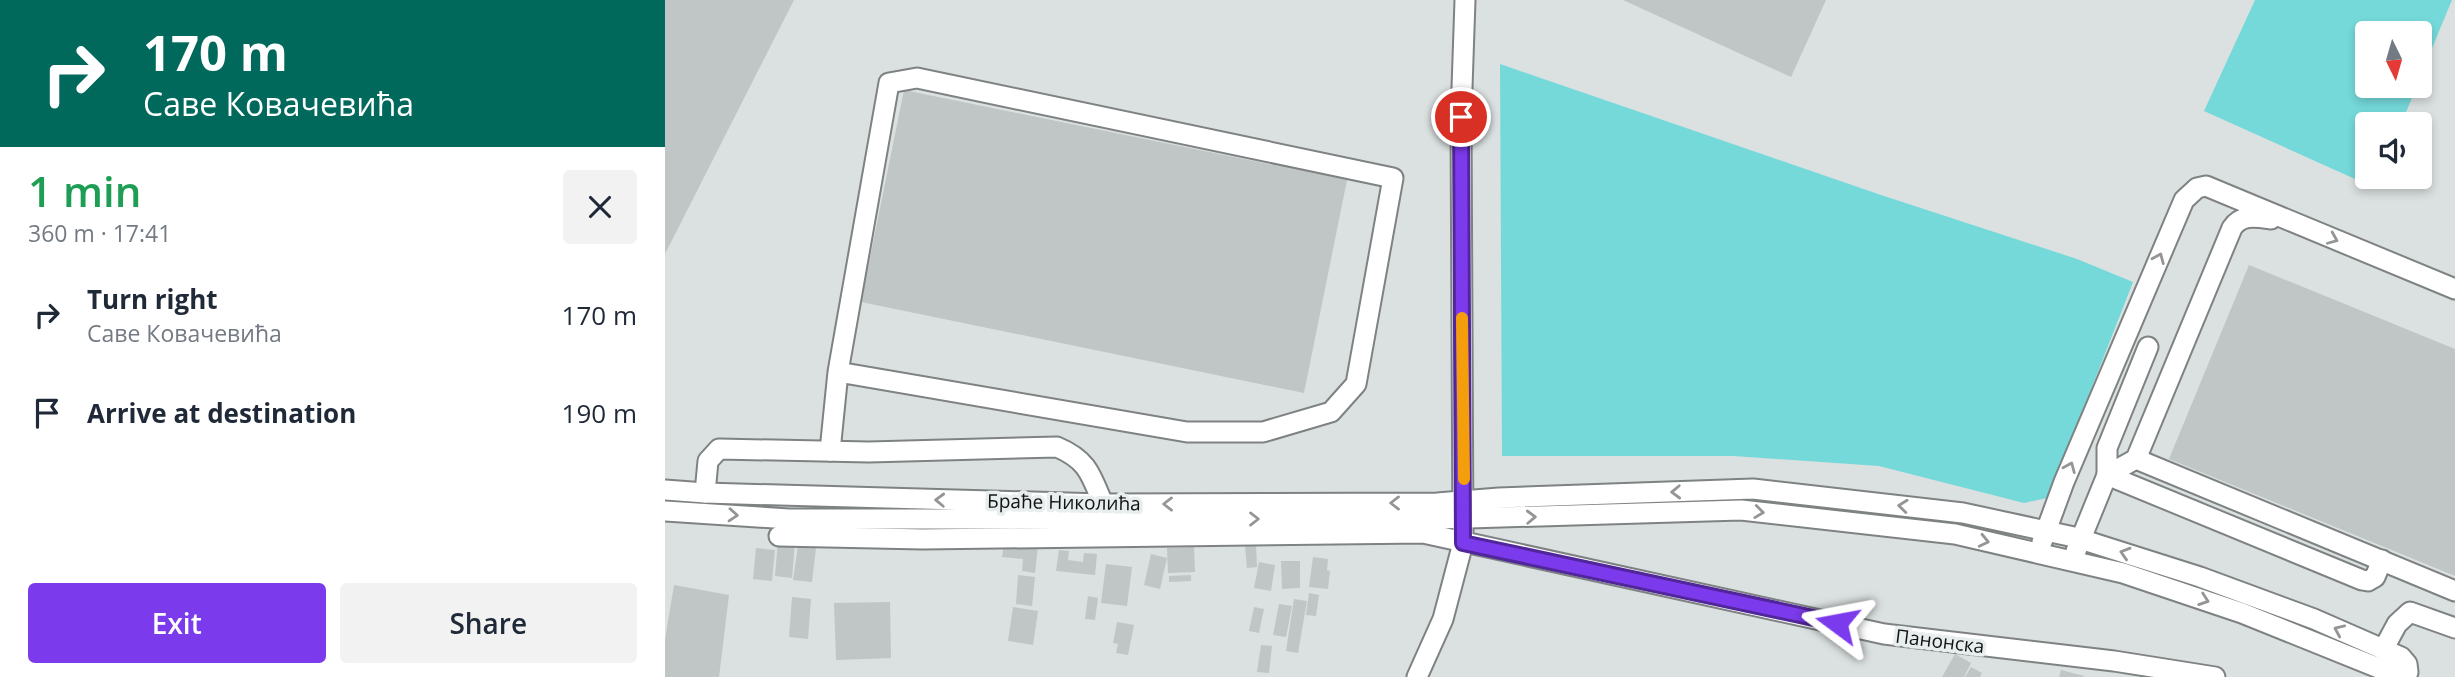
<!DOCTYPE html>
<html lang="en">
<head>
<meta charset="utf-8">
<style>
  :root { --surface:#fff; --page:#f2f2f3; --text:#1f2937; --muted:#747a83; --accent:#7c3aed }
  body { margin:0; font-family:"Open Sans",sans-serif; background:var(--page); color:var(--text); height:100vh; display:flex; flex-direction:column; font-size:26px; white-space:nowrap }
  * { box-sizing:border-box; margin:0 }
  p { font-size:23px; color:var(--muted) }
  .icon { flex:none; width:38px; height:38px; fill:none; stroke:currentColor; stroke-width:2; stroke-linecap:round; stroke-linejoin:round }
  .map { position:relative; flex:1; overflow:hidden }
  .drawer { display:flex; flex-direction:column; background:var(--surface); width:665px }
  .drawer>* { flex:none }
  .hud { background:#00695c; color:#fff; overflow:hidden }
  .needle { width:46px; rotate:175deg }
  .fabs { position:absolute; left:1690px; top:21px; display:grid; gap:14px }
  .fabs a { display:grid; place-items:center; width:77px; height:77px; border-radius:7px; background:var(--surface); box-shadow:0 4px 10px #0003; font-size:35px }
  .pin { position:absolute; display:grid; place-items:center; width:60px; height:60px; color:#fff; margin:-30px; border:4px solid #fff; border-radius:50%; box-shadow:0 2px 7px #0007 }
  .me { position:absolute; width:77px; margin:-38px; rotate:283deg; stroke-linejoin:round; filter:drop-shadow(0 0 5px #0008) }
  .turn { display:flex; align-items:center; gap:24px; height:147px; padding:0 28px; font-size:32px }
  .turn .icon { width:91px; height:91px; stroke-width:2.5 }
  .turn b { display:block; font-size:49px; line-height:60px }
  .round { display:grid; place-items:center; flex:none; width:74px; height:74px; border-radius:7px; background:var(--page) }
  .summary { display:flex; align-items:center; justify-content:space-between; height:119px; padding:0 28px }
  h1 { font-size:42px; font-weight:600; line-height:52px; color:#1e9e55 }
  .cta { display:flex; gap:14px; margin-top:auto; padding:14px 28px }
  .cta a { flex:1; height:80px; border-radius:7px; background:var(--accent); color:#fff; font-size:28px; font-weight:600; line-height:80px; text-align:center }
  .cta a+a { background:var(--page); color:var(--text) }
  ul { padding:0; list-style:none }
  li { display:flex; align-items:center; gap:21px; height:98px; padding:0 28px }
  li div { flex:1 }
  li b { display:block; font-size:26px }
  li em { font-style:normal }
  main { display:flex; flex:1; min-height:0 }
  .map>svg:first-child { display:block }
</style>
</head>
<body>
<main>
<section class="drawer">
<div class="hud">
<div class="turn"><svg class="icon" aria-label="right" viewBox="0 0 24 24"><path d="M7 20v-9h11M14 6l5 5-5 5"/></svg><div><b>170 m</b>Саве Ковачевића</div></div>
</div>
<div class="summary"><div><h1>1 min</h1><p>360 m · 17:41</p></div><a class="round"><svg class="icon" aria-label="close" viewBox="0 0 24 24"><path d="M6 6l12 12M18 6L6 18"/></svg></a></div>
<ul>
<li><svg class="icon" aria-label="right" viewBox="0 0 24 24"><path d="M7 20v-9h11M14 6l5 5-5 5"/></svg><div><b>Turn right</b><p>Саве Ковачевића</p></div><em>170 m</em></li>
<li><svg class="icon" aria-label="arrive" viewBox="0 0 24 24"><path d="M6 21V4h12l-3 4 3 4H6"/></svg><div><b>Arrive at destination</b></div><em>190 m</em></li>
</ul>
<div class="cta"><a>Exit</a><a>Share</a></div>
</section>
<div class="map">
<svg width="1790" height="677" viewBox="0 0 1790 677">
  <rect width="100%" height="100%" fill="#dbe0e0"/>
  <!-- green -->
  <g fill="#75d9da">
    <polygon points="1590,0 1787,0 1755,77 1755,33 1703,33 1703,86 1752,86 1736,124 1703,124 1703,177 1715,177 1710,188 1539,111"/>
    <polygon points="835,64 1216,195 1412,259 1468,282 1391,479 1382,498 1359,503 1214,466 1068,456 837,456"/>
  </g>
  <!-- building -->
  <g fill="#c0c5c5">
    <polygon points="0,0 129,0 0,254"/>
    <polygon points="958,0 1161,0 1126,77"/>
    <polygon points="239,90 682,180 639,393 196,302"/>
    <polygon points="1584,265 1790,349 1790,576 1504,459"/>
    <polygon points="113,540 130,542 127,578 110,576"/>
    <polygon points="339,544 373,547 370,573 357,571 358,559 337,557"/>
    <polygon points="591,545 592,567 582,568 580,546"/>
    <polygon points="133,546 151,548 147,582 128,580"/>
    <polygon points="529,547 530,572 503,573 502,548"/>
    <polygon points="91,548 110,550 107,581 88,579"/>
    <polygon points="394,550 404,551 403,560 418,562 419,553 432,554 430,575 391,571"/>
    <polygon points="486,554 502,558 495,589 479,585"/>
    <polygon points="648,557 663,559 662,570 665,571 663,589 644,587"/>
    <polygon points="616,561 635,561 635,588 617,589"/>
    <polygon points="594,562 610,565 606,591 589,588"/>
    <polygon points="441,564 467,567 462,606 436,603"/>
    <polygon points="353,575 370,577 367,606 351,604"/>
    <polygon points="526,575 526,581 504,582 504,576"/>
    <polygon points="9,585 64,595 54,677 0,677 0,640"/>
    <polygon points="644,593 654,595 651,616 641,615"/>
    <polygon points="423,596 433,598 430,620 420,619"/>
    <polygon points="127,597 146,599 143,639 124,637"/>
    <polygon points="629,599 642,601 633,653 621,651"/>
    <polygon points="225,602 226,658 171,660 169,603"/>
    <polygon points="614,604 627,606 621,637 608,635"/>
    <polygon points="348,607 373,611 368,645 343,641"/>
    <polygon points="589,607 599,609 594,633 584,631"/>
    <polygon points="452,622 469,625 463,655 451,653 453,644 448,643"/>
    <polygon points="596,645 607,646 604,673 592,672"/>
    <polygon points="1290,654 1306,663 1299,677 1277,677"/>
    <polygon points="1306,667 1317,673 1315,677 1300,677"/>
    <polygon points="1396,670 1419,676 1419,677 1394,677"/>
  </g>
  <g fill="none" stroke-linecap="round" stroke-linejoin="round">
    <!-- minor casing -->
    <g stroke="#7e8282" stroke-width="23">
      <g id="minor">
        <polyline points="1483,347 1442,448 1442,475 1697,580 1703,581 1710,577 1717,560"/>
        <polyline points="165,451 173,372 522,432 598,432 666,412 691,384 728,178 252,78 224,83 173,372"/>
        <path d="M 1471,459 L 1567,228 C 1576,214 1591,217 1606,219"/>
        <polyline points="0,490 40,493 438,504 772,503 834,498 1088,489 1298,513 1409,537 1535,577 1649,619 1736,657 1742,664 1743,672 1737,676 1726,673 1577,613 1458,573 1290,534 1076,510 772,519 124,519 0,511"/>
        <path d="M 40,493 L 43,461 L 54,449 L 204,452 L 392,447 C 423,460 426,475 438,504"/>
        <polyline points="114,536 258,539 758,533 1219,634 1449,661 1550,677"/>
        <polyline points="1377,542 1399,482 1519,200 1532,188 1541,186 1790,289"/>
        <polyline points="1411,551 1442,475 1471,459 1790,591"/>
        <polyline points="1718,650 1732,624 1745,612 1790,628"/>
        <polyline points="752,677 778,619 798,543 796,117 800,0"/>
      </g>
    </g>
    <!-- minor -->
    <use href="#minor" stroke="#fff" stroke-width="19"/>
  </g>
  <!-- one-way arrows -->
  <defs><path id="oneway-chevron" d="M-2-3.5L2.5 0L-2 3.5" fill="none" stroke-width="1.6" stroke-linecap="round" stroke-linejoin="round" transform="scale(1.75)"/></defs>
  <g stroke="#949595">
    <use href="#oneway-chevron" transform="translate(1668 239) rotate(23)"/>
    <use href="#oneway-chevron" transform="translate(1494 258) rotate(-67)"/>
    <use href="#oneway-chevron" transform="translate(1405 467) rotate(-67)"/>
    <use href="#oneway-chevron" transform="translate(1011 492) rotate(178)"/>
    <use href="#oneway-chevron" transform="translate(275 500) rotate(-178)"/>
    <use href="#oneway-chevron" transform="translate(730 503) rotate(180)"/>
    <use href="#oneway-chevron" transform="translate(503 504) rotate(180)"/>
    <use href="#oneway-chevron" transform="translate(1238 506) rotate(-174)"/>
    <use href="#oneway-chevron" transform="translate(1094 512) rotate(7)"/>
    <use href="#oneway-chevron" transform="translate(68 515) rotate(4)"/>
    <use href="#oneway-chevron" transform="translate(866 517) rotate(-2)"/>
    <use href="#oneway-chevron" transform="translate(589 519)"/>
    <use href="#oneway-chevron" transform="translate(1319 541) rotate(13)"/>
    <use href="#oneway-chevron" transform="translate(1460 553) rotate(-163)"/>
    <use href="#oneway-chevron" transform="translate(1539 600) rotate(19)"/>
    <use href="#oneway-chevron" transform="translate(1674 630) rotate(-156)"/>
  </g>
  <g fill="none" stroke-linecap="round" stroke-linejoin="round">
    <!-- route casing -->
    <g stroke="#51269a" stroke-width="18">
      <polyline id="route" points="796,117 798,543 1172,623"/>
    </g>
    <!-- route -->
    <use href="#route" stroke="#7c3aed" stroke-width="12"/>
    <!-- slow -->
    <polyline stroke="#f59e0b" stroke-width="12" points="797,318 799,479"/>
  </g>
  <g text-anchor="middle" stroke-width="7" stroke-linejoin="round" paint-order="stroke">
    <!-- street labels -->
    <g font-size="19" fill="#111313" stroke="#e8eded">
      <text transform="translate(399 502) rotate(1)" y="7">Браће Николића</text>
      <text transform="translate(1275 641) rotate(7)" y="7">Панонска</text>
    </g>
  </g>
</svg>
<div class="fabs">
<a><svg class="needle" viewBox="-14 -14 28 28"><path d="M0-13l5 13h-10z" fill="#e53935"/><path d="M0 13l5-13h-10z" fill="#747a83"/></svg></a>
<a><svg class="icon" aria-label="sound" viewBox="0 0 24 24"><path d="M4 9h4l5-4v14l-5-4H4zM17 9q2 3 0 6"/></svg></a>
</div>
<div class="pin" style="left:796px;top:117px;background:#d93025"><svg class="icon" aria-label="arrive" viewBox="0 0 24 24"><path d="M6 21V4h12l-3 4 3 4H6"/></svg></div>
<svg class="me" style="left:1172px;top:623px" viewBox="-20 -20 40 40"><path d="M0-17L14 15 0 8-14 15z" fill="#7c3aed" stroke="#fff" stroke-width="4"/></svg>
</div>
</main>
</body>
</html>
